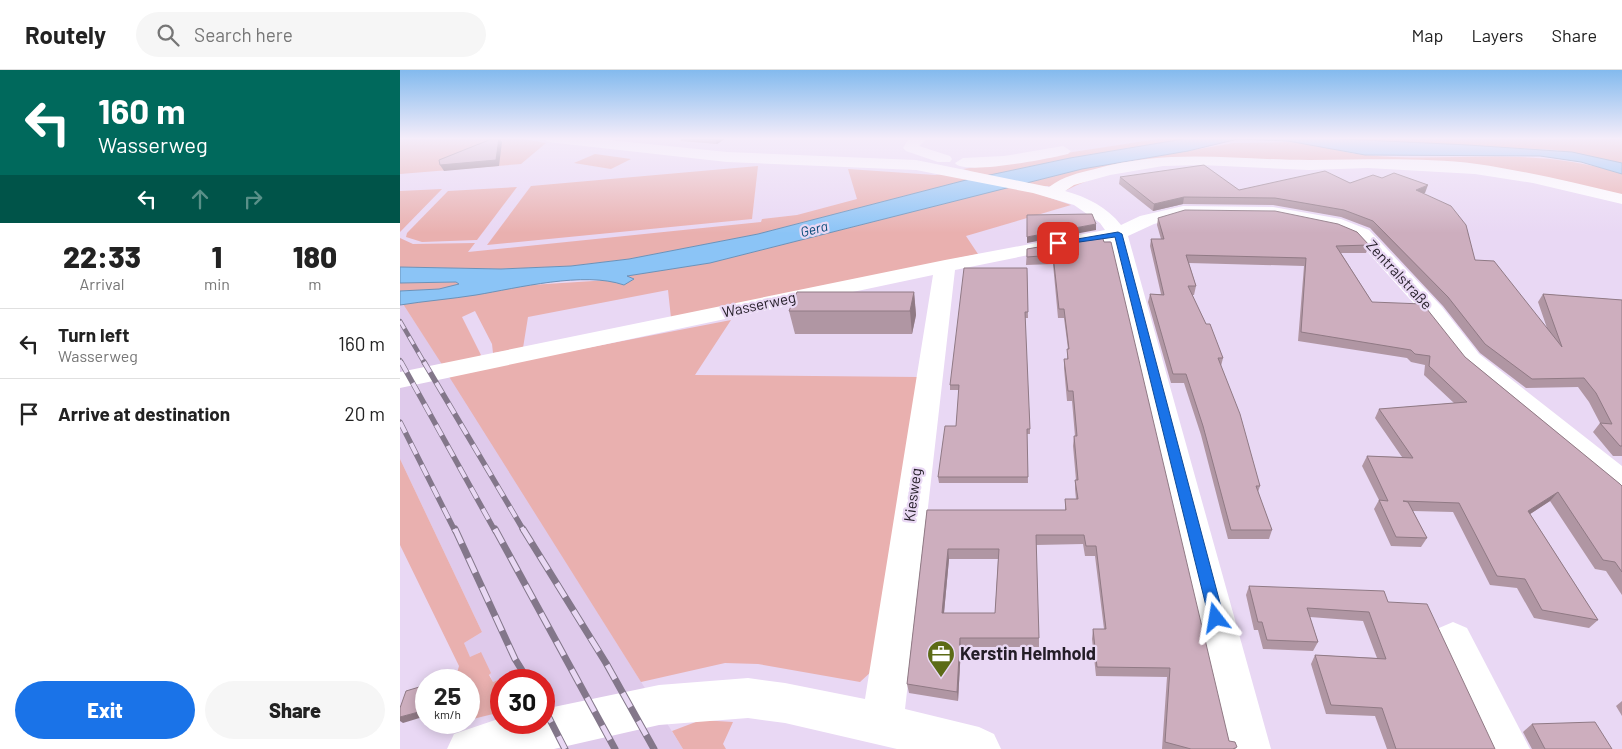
<!DOCTYPE html>
<html lang="en">
<head>
<meta charset="utf-8">
<style>
  :root { --surface:#fff; --page:#f6f6f6; --text:#222; --muted:#767676; --line:#e0e0e0; --accent:#1a73e8 }
  body { margin:0; font-family:Barlow,sans-serif; background:var(--page); color:var(--text); height:100vh; display:flex; flex-direction:column; font-size:19px; white-space:nowrap }
  * { box-sizing:border-box; margin:0 }
  p { font-size:16px; color:var(--muted) }
  .icon { flex:none; width:28px; height:28px; fill:none; stroke:currentColor; stroke-width:2; stroke-linecap:round; stroke-linejoin:round }
  .map { position:relative; flex:1; overflow:hidden }
  .side { display:flex; flex-direction:column; background:var(--surface); width:400px }
  .side>* { flex:none }
  .hud { background:#00695c; color:#fff; overflow:hidden }
  .speed { position:absolute; left:15px; top:599px; display:flex; gap:10px; font-size:25px; font-weight:700; text-align:center }
  .speed>* { display:grid; place-content:center; width:65px; height:65px; border-radius:50%; background:var(--surface); box-shadow:0 2px 12px #0003; line-height:1 }
  .speed small { font-size:12px; font-weight:400 }
  .speed .limit { border:8px solid #d22; background:#fff; color:#111 }
  .pin { position:absolute; display:grid; place-items:center; width:42px; height:42px; color:#fff; margin:-21px; border-radius:10px; box-shadow:0 2px 8px #0006 }
  .me { position:absolute; width:55px; margin:-28px; rotate:346deg; stroke-linejoin:round; filter:drop-shadow(0 0 4px #0008) }
  .turn { display:flex; align-items:center; gap:18px; height:105px; padding:0 15px; font-size:22px }
  .turn .icon { width:65px; height:65px; stroke-width:2.5 }
  .turn b { display:block; font-size:35px; line-height:42px }
  .lanes { display:flex; align-items:center; height:48px; padding:0 15px; background:#0003; justify-content:center; gap:25px; direction:ltr }
  .lanes .off { opacity:.35 }
  .eta { display:flex; justify-content:space-evenly; align-items:center; height:85px; text-align:center }
  .eta b { font-size:30px; font-weight:800; line-height:35px }
  .button { display:flex; gap:10px; margin-top:auto; padding:10px 15px }
  .button a { flex:1; height:58px; border-radius:30px; background:var(--accent); color:#fff; font-size:20px; font-weight:800; line-height:58px; text-align:center }
  .button a+a { background:var(--page); color:var(--text) }
  ul { padding:0; list-style:none }
  li { display:flex; align-items:center; gap:15px; height:70px; padding:0 15px; border-top:1px solid var(--line) }
  li div { flex:1 }
  li b { display:block; font-size:19px }
  li em { font-style:normal }
  header { display:flex; align-items:center; gap:30px; box-sizing:border-box; height:70px; padding:0 25px; background:var(--surface); border-bottom:1px solid var(--line) }
  header strong { font-size:24px }
  nav { display:flex; gap:28px; margin-inline-start:auto; font-size:18px }
  .search { width:350px; height:45px; background:var(--page); display:flex; align-items:center; gap:12px; box-sizing:border-box; padding:0 18px; border-radius:28px; color:var(--muted); font-size:19px }
  main { display:flex; flex:1; min-height:0 }
  .map>svg:first-child { display:block }
</style>
</head>
<body>
<header>
<strong>Routely</strong>
<div class="search"><svg class="icon" aria-label="search" viewBox="0 0 24 24"><circle cx="10" cy="10" r="6"/><path d="M15 15l6 6"/></svg>Search here</div>
<nav><a>Map</a><a>Layers</a><a>Share</a></nav>
</header>
<main>
<section class="side">
<div class="hud">
<div class="turn"><svg class="icon" aria-label="left" viewBox="0 0 24 24"><path d="M17 20v-9H6M10 6l-5 5 5 5"/></svg><div><b>160 m</b>Wasserweg</div></div>
<div class="lanes"><svg class="icon" aria-label="left" viewBox="0 0 24 24"><path d="M17 20v-9H6M10 6l-5 5 5 5"/></svg><svg class="icon off" aria-label="ahead" viewBox="0 0 24 24"><path d="M12 20V5M6 11l6-6 6 6"/></svg><svg class="icon off" aria-label="right" viewBox="0 0 24 24"><path d="M7 20v-9h11M14 6l5 5-5 5"/></svg></div>
</div>
<div class="eta">
<div><b>22:33</b><p>Arrival</p></div>
<div><b>1</b><p>min</p></div>
<div><b>180</b><p>m</p></div>
</div>
<ul>
<li><svg class="icon" aria-label="left" viewBox="0 0 24 24"><path d="M17 20v-9H6M10 6l-5 5 5 5"/></svg><div><b>Turn left</b><p>Wasserweg</p></div><em>160 m</em></li>
<li><svg class="icon" aria-label="arrive" viewBox="0 0 24 24"><path d="M6 21V4h12l-3 4 3 4H6"/></svg><div><b>Arrive at destination</b></div><em>20 m</em></li>
</ul>
<div class="button"><a>Exit</a><a>Share</a></div>
</section>
<div class="map">
<svg width="1222" height="679" viewBox="0 0 1222 679">
  <rect width="100%" height="100%" fill="#e9d8f4"/>
  <!-- built -->
  <polygon fill="#dfcaeb" points="3,234 41,292 283,679 139,679 144,652 144,610 101,610 101,618 98,610 93,612 80,582 70,588 64,573 82,562 0,389 0,235"/>
  <!-- green -->
  <g fill="#e9b0af">
    <polygon points="0,68 118,68 146,73 121,94 0,104"/>
    <polygon points="764,68 789,68 670,88 566,110 358,164 229,189 171,196 101,199 0,197 0,168 13,174 75,173 68,182 361,152 362,149 397,145 457,129 448,99 535,105 570,101 563,99"/>
    <polygon points="923,68 1222,68 1222,93 1156,80"/>
    <path d="M 902,72 C 923,76 944,83 965,85 C 1054,94 1133,74 1222,104 L 1222,131 C 1161,116 1100,103 1036,98 C 986,95 936,96 885,95 C 813,93 732,86 667,120 L 647,116 L 627,120 L 671,135 L 566,166 L 578,184 L 271,248 L 268,220 L 128,247 L 123,278 L 93,283 L 92,274 L 75,241 L 62,247 L 81,285 L 79,287 L 43,296 L 3,234 L 131,215 L 209,210 L 224,215 L 234,209 L 226,206 L 310,193 L 682,99 L 834,73 Z"/>
    <polygon points="195,84 231,89 211,99 174,93"/>
    <polygon points="358,96 352,149 87,175 131,116"/>
    <polygon points="117,117 77,170 22,172 6,167 7,163 48,121"/>
    <polygon points="42,119 0,162 0,121"/>
    <polygon points="56,212 60,214 39,219 0,221 0,213"/>
    <polygon points="331,250 295,305 518,307 473,600 460,612 358,594 325,593 241,612 48,305"/>
    <polygon points="0,389 82,562 64,573 70,587 81,582 91,603 89,605 93,612 98,610 101,618 101,642 69,650 69,610 55,610 59,596 0,475"/>
    <polygon points="301,650 333,652 323,674 326,679 283,679 272,661"/>
  </g>
  <!-- water -->
  <path fill="#8bc4f6" stroke="#6c92b8" d="M 789,68 L 923,68 L 1068,75 L 1172,82 L 1222,93 L 1222,104 L 1181,92 L 1140,86 L 965,85 L 888,71 L 838,69 L 788,81 L 682,99 L 310,193 L 227,206 L 234,209 L 224,215 C 184,201 118,218 76,225 C 51,229 25,231 0,235 L 0,221 L 39,219 L 59,214 L 56,212 L 0,213 L 0,197 L 101,199 L 171,196 L 229,189 L 358,164 L 566,110 L 670,88 Z"/>
  <g fill="none" stroke-linecap="round" stroke-linejoin="round">
    <!-- minor -->
    <g fill="#fff" fill-rule="evenodd">
      <path d="M 141,68 L 189,68 L 327,82 L 516,90 L 649,117 C 664,106 678,103 695,99 C 772,78 833,90 910,90 C 965,90 1022,87 1077,94 C 1126,101 1174,113 1222,124 L 1222,134 L 1133,113 L 1075,104 L 968,98 L 909,100 L 801,95 L 763,96 L 710,105 L 674,115 L 665,121 C 687,127 707,137 721,155 L 740,146 L 783,136 L 873,137 L 941,149 L 969,160 L 1042,237 L 1079,284 L 1222,396 L 1222,424 L 1211,421 L 1061,294 L 1026,247 L 955,168 L 936,160 L 873,147 L 783,146 L 754,154 L 728,166 L 871,679 L 827,679 L 710,171 L 658,179 L 555,200 L 505,639 L 579,657 L 594,664 L 601,679 L 497,679 L 385,653 L 348,648 L 259,655 L 154,679 L 47,679 L 54,664 L 101,648 L 101,652 L 144,652 L 144,639 L 259,615 L 348,608 L 385,613 L 465,629 L 533,205 L 0,318 L 0,302 L 545,190 L 705,160 L 700,153 L 674,135 L 633,123 L 516,100 L 327,92 L 148,72 Z"/>
      <polygon points="527,68 519,76 550,86 552,89 550,92 538,92 506,81 503,78 509,68"/>
      <path d="M 663,76 L 671,81 L 668,84 C 652,88 564,106 555,93 L 563,88 L 604,86 Z"/>
      <polygon points="1053,552 1067,558 1130,679 1085,679 1034,570 1039,558"/>
    </g>
    <!-- rail-far2 casing -->
    <g stroke="#83778a" stroke-width="4.5">
      <g id="rail-far2">
        <polyline points="0,251 25,294"/>
        <polyline points="0,290 2,294"/>
      </g>
    </g>
    <!-- rail-far1 casing -->
    <g stroke="#83778a" stroke-width="5.5">
      <g id="rail-far1">
        <polyline points="1,292 95,461"/>
        <polyline points="24,292 124,461"/>
        <polyline points="0,352 55,461"/>
      </g>
    </g>
    <!-- rail casing -->
    <g stroke="#83778a" stroke-width="7">
      <g id="rail">
        <polyline points="55,459 115,589 128,610"/>
        <polyline points="95,459 215,679"/>
        <polyline points="123,459 206,593 254,679"/>
        <polyline points="144,638 165,679"/>
      </g>
    </g>
    <!-- rail-far2 -->
    <use href="#rail-far2" stroke="#e9d8f4" stroke-width="3" stroke-dasharray="9" stroke-linecap="butt"/>
    <!-- rail-far1 -->
    <use href="#rail-far1" stroke="#e9d8f4" stroke-width="4" stroke-dasharray="12" stroke-linecap="butt"/>
    <!-- rail -->
    <use href="#rail" stroke="#e9d8f4" stroke-width="5" stroke-dasharray="16" stroke-linecap="butt"/>
  </g>
  <!-- wall -->
  <g fill="#b096a3" fill-rule="evenodd">
    <polygon points="280,68 326,68 317,74 281,71"/>
    <polygon points="720,107 839,120 950,113 1025,123 1023,123 1075,190 1147,258 1138,232 1143,224 1222,230 1222,386 1213,386 1193,362 1200,353 1189,332 1178,317 1126,318 1080,283 1043,236 970,158 941,147 873,135 783,134 753,141 719,114"/>
    <polygon points="758,148 969,175 966,183 941,183 972,232 1065,287 1222,416 1222,525 1206,501 1195,499 1150,431 1130,444 1198,550 1189,558 1134,548 1117,518 1090,515 1053,442 1013,441 1027,468 1021,477 991,476 974,439 979,430 962,396 967,386 1002,387 975,348 979,339 1054,333 1024,305 1025,295 1011,292 1007,288 898,271 904,196 789,193 796,216 794,225 792,225 806,254 823,288 821,296 860,416 858,422 872,460 869,469 828,469 801,365 784,313 771,313 748,232 750,224 761,224 750,176 751,169 761,169 757,155"/>
    <path d="M 702,166 L 829,671 L 836,679 L 762,679 L 767,607 L 696,606 L 692,569 L 693,559 L 704,559 L 695,486 L 685,486 L 683,474 L 636,475 L 639,568 L 639,577 L 561,577 L 558,631 L 509,623 L 507,614 L 527,440 L 665,440 L 665,429 L 676,429 L 675,419 L 675,410 L 676,410 L 673,376 L 674,366 L 675,366 L 672,331 L 667,331 L 664,298 L 664,289 L 667,289 L 668,279 L 664,248 L 658,248 L 653,194 L 626,195 L 627,179 ZM 549,489 L 598,489 L 595,543 L 544,543 Z"/>
    <polygon points="627,198 628,248 625,248 630,359 630,364 627,364 628,413 539,413 538,407 556,356 559,320 550,320 550,315"/>
    <polygon points="514,222 516,245 512,264 395,264 389,241"/>
    <polygon points="849,516 988,532 1095,679 987,679 975,646 926,644 911,594 915,585 977,588 963,551 910,547 918,572 913,581 863,579 858,560 854,560 846,525"/>
    <polygon points="1222,631 1222,646 1216,636"/>
    <polygon points="1132,654 1212,679 1132,679 1123,662"/>
  </g>
  <!-- shaded-wall -->
  <g fill="#907a85">
    <polygon points="99,68 100,68 102,72 99,96 44,101 40,95"/>
    <polygon points="319,68 326,68 317,74 316,70"/>
    <polygon points="1028,115 1025,123 1013,127 1016,120"/>
    <polygon points="784,127 783,134 753,141 754,134"/>
    <polygon points="696,154 696,160 627,173 627,167"/>
    <polygon points="514,222 516,245 512,264 510,241"/>
    <polygon points="1158,422 1150,431 1121,450 1128,441"/>
    <polygon points="548,479 549,489 543,553 542,543"/>
    <polygon points="560,568 561,577 558,631 557,622"/>
    <polygon points="26,640 26,646 3,653 0,651 0,647"/>
  </g>
  <!-- building -->
  <g fill="#cdaebe" stroke="#907a85" fill-rule="evenodd">
    <polygon points="94,68 99,68 96,90 40,95 39,90"/>
    <polygon points="292,68 319,68 316,70"/>
    <polygon points="804,95 839,120 925,101 950,113 973,105 982,108 994,103 1028,115 1016,120 1051,136 1066,155 1075,190 1094,191 1162,277 1143,224 1222,230 1222,376 1220,376 1200,353 1212,354 1196,323 1184,308 1132,309 1085,274 1048,227 973,151 944,140 875,128 784,127 754,134 720,107"/>
    <polygon points="785,140 875,141 938,154 957,162 969,175 936,176 972,232 1023,234 1065,287 1220,414 1222,416 1222,502 1215,492 1203,490 1158,422 1128,441 1198,550 1142,540 1125,509 1097,506 1059,433 1003,431 1008,432 1027,468 996,467 979,430 988,431 967,386 1013,388 979,339 1067,332 1029,296 1030,286 1015,284 1011,280 901,262 906,188 786,185 796,216 788,216 806,254 810,254 823,288 818,288 840,344 860,416 856,416 872,460 831,460 803,356 786,304 773,304 750,224 764,225 751,169 764,169 758,148"/>
    <polygon points="692,144 696,154 627,167 627,145"/>
    <path d="M 702,166 L 704,172 L 711,172 L 829,671 L 835,672 L 837,677 L 833,679 L 791,679 L 765,672 L 770,598 L 697,597 L 693,559 L 706,559 L 696,476 L 686,476 L 684,465 L 636,465 L 639,568 L 560,568 L 557,622 L 507,614 L 527,440 L 666,440 L 665,429 L 678,429 L 675,410 L 678,410 L 674,366 L 677,366 L 673,321 L 668,321 L 664,289 L 668,289 L 667,279 L 669,279 L 664,239 L 659,239 L 653,185 L 627,187 L 627,179 ZM 548,479 L 599,479 L 595,543 L 542,543 Z"/>
    <polygon points="564,198 627,198 628,242 625,242 630,359 627,359 628,407 538,407 545,356 556,356 559,315 550,315"/>
    <polygon points="397,222 514,222 510,241 389,241"/>
    <polygon points="849,516 984,521 988,532 1027,534 1095,679 996,679 982,638 931,635 915,585 986,589 969,542 907,538 918,572 867,570 862,552 858,552"/>
    <polygon points="26,615 26,640 0,647 0,638 6,621"/>
    <polygon points="1195,652 1212,679 1145,679 1132,654"/>
  </g>
  <!-- sky -->
  <linearGradient id="sky" x2="0" y2="1"><stop stop-color="#83baee"/><stop offset="0.42" stop-color="#f5edfa"/><stop offset="1" stop-color="#f5edfa" stop-opacity="0"/></linearGradient>
  <rect width="1222" height="163" fill="url(#sky)"/>
  <!-- route -->
  <polygon fill="#1a73e8" stroke="#114b97" points="718,162 722,164 824,548 822,553 816,555 811,553 809,548 715,167 658,175 654,173"/>
  <!-- icons -->
  <defs>
    <g id="office-pin" transform="scale(1.4375)"><path d="M0 17L-7.5 6A9.5 9.5 0 1 1 7.5 6Z" fill="#5c6b16" stroke="#e9d8f4"/><path d="M-6-3h4V-5.5h4V-3h4V5H-6ZM-1-4.5V-3h2v-1.5ZM-6 0V1H6V0Z" fill="#fff"/></g>
  </defs>
  <g fill-rule="evenodd">
    <use href="#office-pin" x="541" y="584"/>
  </g>
  <g text-anchor="middle" stroke-width="4.5" stroke-linejoin="round" paint-order="stroke">
    <!-- far-water labels -->
    <g font-size="14" font-style="italic" fill="#064a78" stroke="#e9d8f4">
      <text transform="translate(414 159) rotate(-14)" y="5">Gera</text>
    </g>
    <!-- street labels -->
    <g font-size="15" fill="#231d27" stroke="#e9d8f4">
      <text transform="translate(999 205) rotate(47)" y="5">Zentralstraße</text>
      <text transform="translate(359 235) rotate(-12)" y="5">Wasserweg</text>
      <text transform="translate(513 425) rotate(-82)" y="5">Kiesweg</text>
    </g>
    <!-- near-poi labels -->
    <g font-size="18" font-weight="bold" fill="#231d27" stroke="#e9d8f4" text-anchor="start">
      <text x="560" y="590">Kerstin Helmhold</text>
    </g>
  </g>
</svg>
<div class="speed"><div>25<small>km/h</small></div><div class="limit">30</div></div>
<div class="pin" style="left:658px;top:173px;background:#d93025"><svg class="icon" aria-label="arrive" viewBox="0 0 24 24"><path d="M6 21V4h12l-3 4 3 4H6"/></svg></div>
<svg class="me" style="left:816px;top:548px" viewBox="-20 -20 40 40"><path d="M0-17L14 15 0 8-14 15z" fill="#1a73e8" stroke="#fff" stroke-width="4"/></svg>
</div>
</main>
</body>
</html>
